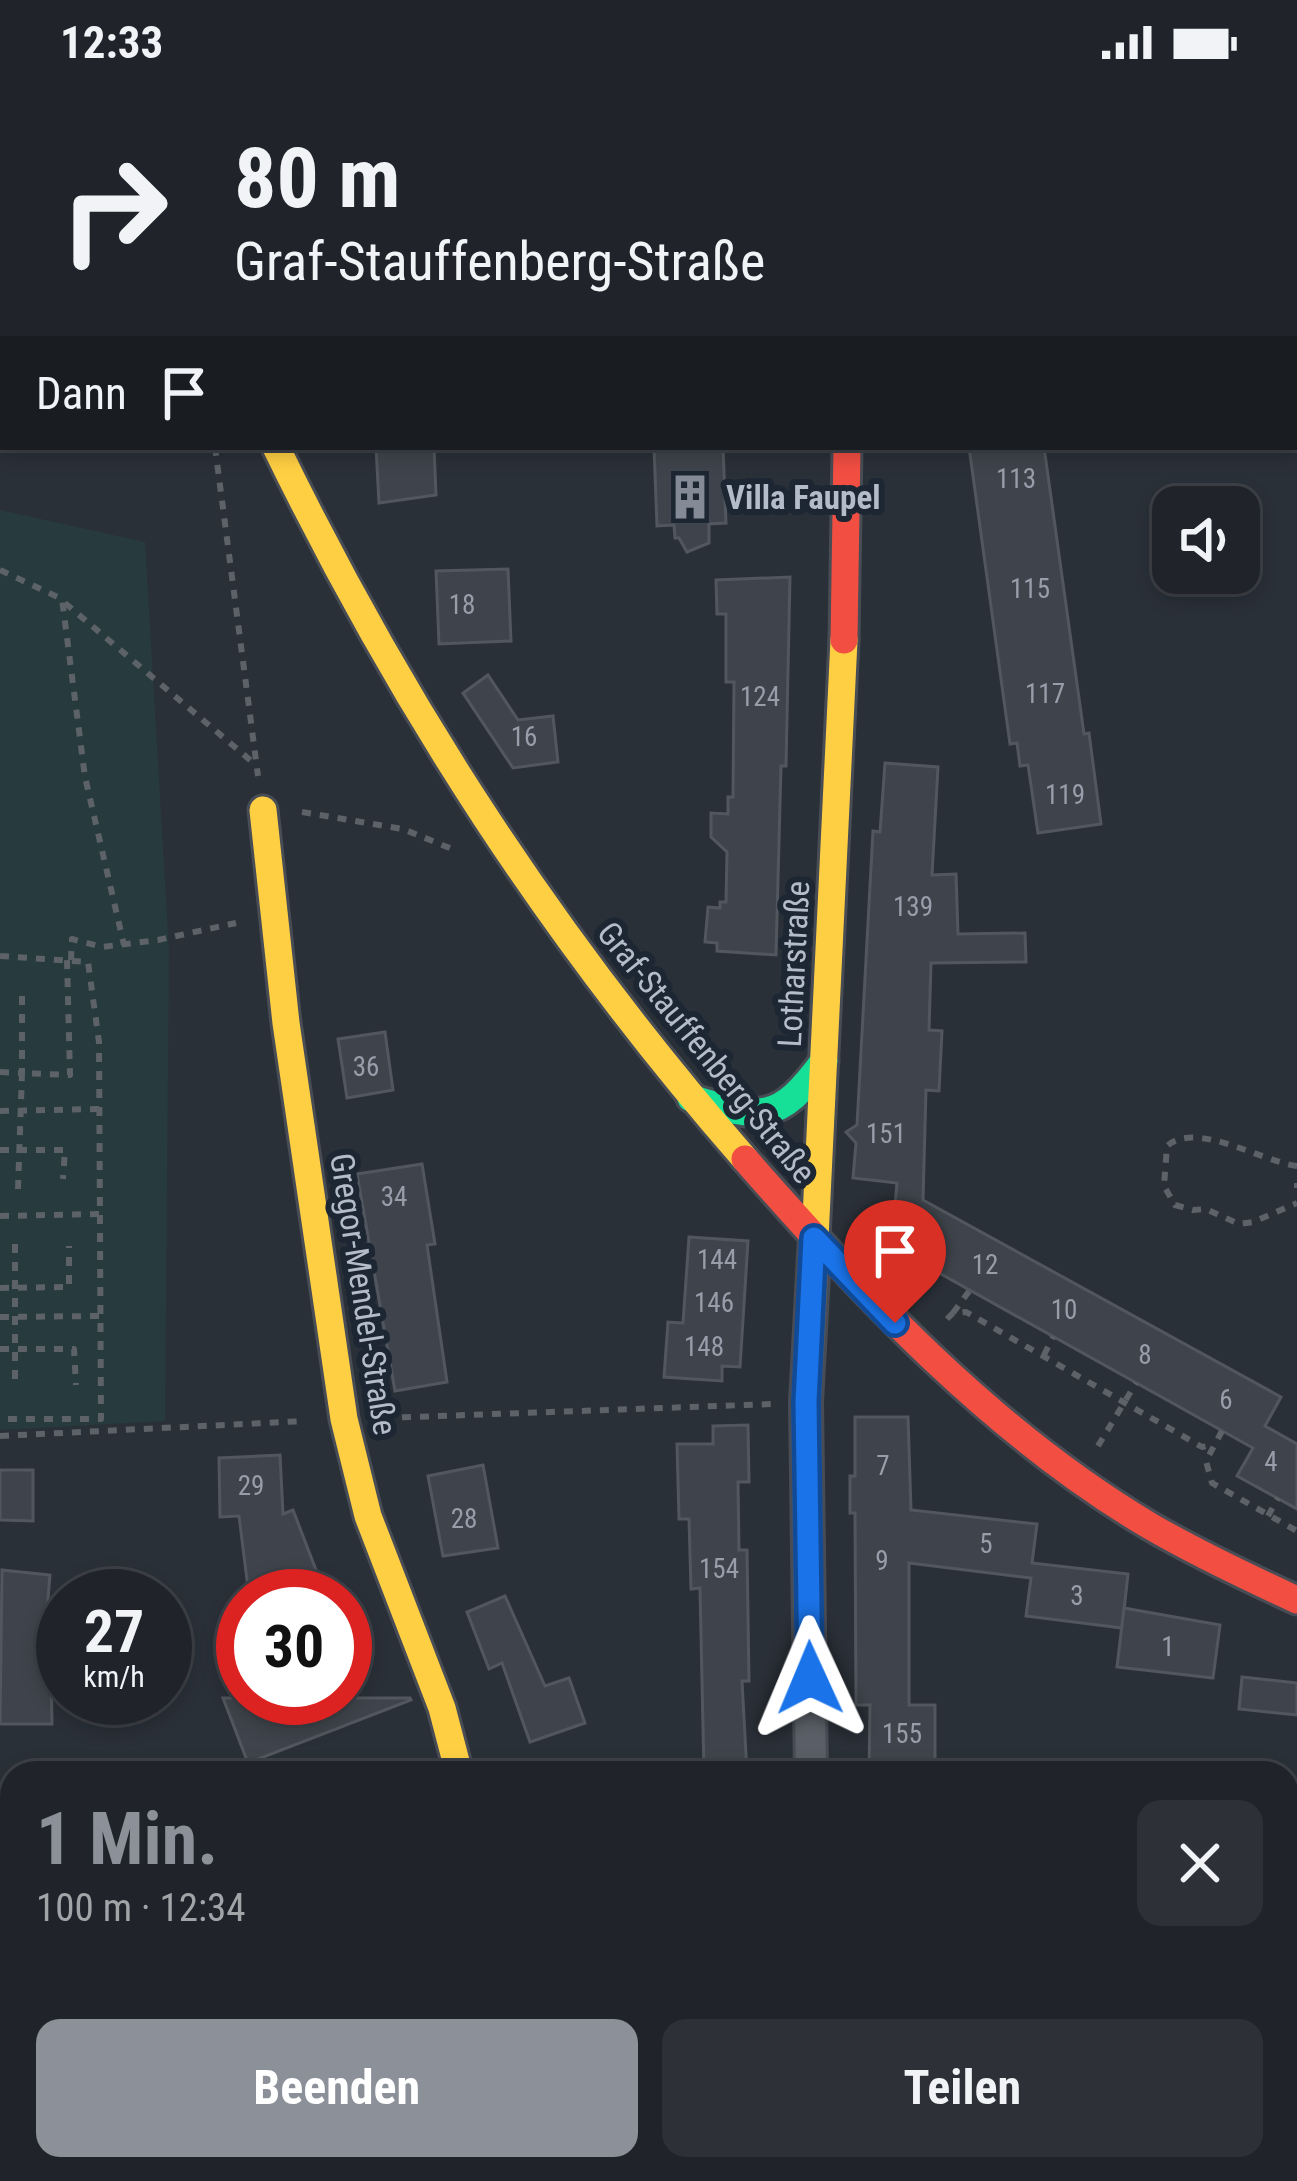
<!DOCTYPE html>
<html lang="de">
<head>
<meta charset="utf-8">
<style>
  :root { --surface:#20242a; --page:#2d3036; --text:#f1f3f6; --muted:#a2a4a8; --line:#3d4147; --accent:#8c9099 }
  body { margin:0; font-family:"Roboto Condensed",sans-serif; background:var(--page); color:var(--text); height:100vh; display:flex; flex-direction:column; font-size:45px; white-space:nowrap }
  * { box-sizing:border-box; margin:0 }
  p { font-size:39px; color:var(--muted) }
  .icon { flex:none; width:66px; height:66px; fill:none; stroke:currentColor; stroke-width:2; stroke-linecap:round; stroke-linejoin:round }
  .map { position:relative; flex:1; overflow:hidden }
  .drawer { position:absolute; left:0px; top:1677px; width:1299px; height:420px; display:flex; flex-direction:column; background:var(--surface); border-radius:36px 36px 0 0; box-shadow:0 6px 18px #0003,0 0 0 3px var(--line) }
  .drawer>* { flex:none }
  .top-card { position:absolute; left:0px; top:0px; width:1299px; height:366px; box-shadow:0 6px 18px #0003,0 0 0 3px var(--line); background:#20242a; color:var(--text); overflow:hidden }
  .controls { position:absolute; left:1152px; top:402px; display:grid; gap:24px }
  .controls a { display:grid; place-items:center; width:108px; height:108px; border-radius:24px; background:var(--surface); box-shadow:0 6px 18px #0003,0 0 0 3px var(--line); font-size:60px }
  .speed { position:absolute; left:36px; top:1485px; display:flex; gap:24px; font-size:60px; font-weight:700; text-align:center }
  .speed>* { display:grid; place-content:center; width:156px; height:156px; border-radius:50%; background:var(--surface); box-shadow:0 6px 18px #0003,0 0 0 3px var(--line); line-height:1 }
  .speed small { font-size:30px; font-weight:400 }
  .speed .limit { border:18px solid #d22; background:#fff; color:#111 }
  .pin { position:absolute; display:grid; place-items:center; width:102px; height:102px; color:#fff; margin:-123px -51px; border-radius:50% 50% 50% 0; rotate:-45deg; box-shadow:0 0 12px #0007 }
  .pin .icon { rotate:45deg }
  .me { position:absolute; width:132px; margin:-66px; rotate:359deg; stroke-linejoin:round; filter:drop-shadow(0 0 9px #0008) }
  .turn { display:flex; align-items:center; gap:42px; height:252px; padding:0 36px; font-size:54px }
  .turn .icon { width:156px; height:156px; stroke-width:2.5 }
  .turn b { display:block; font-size:84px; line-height:102px }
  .then { display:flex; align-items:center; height:114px; padding:0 36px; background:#0003; gap:24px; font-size:45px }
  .round { display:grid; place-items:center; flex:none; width:126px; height:126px; border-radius:24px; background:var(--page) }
  .overview { display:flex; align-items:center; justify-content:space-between; height:204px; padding:0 36px }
  h1 { font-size:72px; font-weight:700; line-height:90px; color:var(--accent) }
  .button { display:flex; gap:24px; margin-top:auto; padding:24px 36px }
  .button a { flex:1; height:138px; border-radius:24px; background:var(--accent); color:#fff; font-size:48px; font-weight:700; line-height:138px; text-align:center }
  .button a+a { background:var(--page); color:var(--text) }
  .status { display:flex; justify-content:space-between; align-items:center; height:84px; padding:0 60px; background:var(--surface); direction:ltr }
  .status svg { height:33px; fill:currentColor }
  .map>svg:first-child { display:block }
</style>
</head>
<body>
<div class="status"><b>12:33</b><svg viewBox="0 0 49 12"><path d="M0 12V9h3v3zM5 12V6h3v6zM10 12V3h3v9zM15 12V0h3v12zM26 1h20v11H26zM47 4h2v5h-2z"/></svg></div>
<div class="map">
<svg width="1297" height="2097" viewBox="0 0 1297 2097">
  <rect width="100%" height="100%" fill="#2a3038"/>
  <!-- green -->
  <polygon fill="#273a3e" points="0,426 145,458 169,865 165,1337 0,1346"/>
  <!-- building -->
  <g fill="#3f444c" stroke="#52575f" stroke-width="3">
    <polygon points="376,363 434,363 436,411 379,419"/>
    <polygon points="654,363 723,363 726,439 709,440 709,459 687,468 679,454 675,454 674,441 657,442"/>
    <polygon points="969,363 1044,363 1084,650 1089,649 1101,740 1038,749 1028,681 1020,682 1017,659 1010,660"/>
    <polygon points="508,485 511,557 439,560 436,487"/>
    <polygon points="790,493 786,682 781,682 776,871 717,867 717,859 705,858 708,823 720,824 720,818 726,818 727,768 711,753 711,729 728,730 728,713 733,713 734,598 726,598 726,530 717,530 716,496"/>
    <polygon points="488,591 518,636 553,632 558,678 513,684 463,609"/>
    <polygon points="885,679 938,683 932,791 956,790 958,850 1025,849 1026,878 931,879 929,946 942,947 939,1007 926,1006 923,1116 1281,1313 1265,1342 1297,1360 1297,1425 1237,1392 1253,1364 932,1185 940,1170 893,1143 897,1099 853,1094 856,1059 846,1048 857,1041 873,747 880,748"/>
    <polygon points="385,948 393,1006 347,1014 338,955"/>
    <polygon points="422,1080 435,1160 427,1161 447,1298 395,1307 357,1090"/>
    <polygon points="689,1153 748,1157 740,1283 722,1282 722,1297 664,1293 668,1238 683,1239"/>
    <polygon points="855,1333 908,1333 911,1426 1037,1440 1032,1479 1128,1490 1122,1544 1026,1532 1031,1494 909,1479 909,1621 935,1621 935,1689 869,1689 870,1621 856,1621 855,1429 850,1429 850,1392 855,1392"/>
    <polygon points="748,1341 749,1398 738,1398 739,1466 747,1466 749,1597 742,1597 747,1689 704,1689 700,1504 691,1505 689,1435 679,1435 677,1360 713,1360 713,1342"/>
    <polygon points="280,1371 283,1430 293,1426 326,1512 249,1512 239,1432 220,1433 219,1374"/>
    <polygon points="483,1381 498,1464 443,1472 428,1392"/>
    <polygon points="0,1386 33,1386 33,1437 0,1436"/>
    <polygon points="2,1486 50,1491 42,1586 51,1586 52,1640 0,1640"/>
    <polygon points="505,1512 545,1602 569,1594 585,1639 530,1658 502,1579 489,1585 467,1528"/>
    <polygon points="1124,1524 1220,1541 1213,1594 1117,1583"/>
    <polygon points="1242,1593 1297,1599 1297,1631 1239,1625"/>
    <polygon points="223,1614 410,1614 411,1616 248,1679"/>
  </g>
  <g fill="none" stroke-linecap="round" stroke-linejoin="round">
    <!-- street casing -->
    <g stroke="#484c55" stroke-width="36">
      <g id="street">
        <polyline points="811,1689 806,1318 815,1154"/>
        <polyline points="1287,2052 1297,2041"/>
        <polyline points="432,2097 437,2085"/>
        <polyline points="794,2097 794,2085"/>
        <polyline points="1245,2097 1256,2085"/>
      </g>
    </g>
    <!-- fast casing -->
    <g stroke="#484c55" stroke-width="33">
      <path id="fast" d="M 691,1014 C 760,1036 779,1039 824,977"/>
    </g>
    <!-- slow casing -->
    <g stroke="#484c55" stroke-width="33">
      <g id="slow">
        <path d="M 276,363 C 403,624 554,856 745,1075"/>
        <polyline points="263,726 286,939 344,1335 368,1432 442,1624 459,1689"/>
        <polyline points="815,1154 844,556"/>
      </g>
    </g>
    <!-- jam casing -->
    <g stroke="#484c55" stroke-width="33">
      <g id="jam">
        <polyline points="133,0 134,3"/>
        <polyline points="842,0 842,3"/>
        <polyline points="844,556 847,363"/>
        <path d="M 745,1075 C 864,1211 993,1349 1150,1442 C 1198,1470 1247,1493 1297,1516"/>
      </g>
    </g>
    <!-- path -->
    <g stroke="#5c6268" stroke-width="6" stroke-dasharray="9 9" stroke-linecap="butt">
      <polyline points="215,363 258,692"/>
      <polyline points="0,486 62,515 85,693 124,861"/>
      <polyline points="65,519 256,681"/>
      <polyline points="302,728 403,745 457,767"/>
      <polyline points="0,872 88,878 99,958 101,1335 0,1335"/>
      <polyline points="71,876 72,855 102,863 158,856 236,839"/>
      <polyline points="0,988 22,989 22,909"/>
      <polyline points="0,1027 99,1025"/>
      <polyline points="0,1066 65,1066 63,1095"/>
      <path d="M 1297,1082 C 1263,1078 1196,1036 1167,1062 L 1164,1102 L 1175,1121 L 1193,1126 L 1206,1125 L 1239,1140 L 1253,1138 L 1297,1119"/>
      <polyline points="1297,1099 1297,1104"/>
      <polyline points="18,1105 22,989 70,991 67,876"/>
      <polyline points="0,1132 99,1130"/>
      <polyline points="15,1160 15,1299"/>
      <polyline points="0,1204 69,1203 69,1162"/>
      <polyline points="953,1229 970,1206"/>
      <polyline points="0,1233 99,1232"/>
      <polyline points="947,1235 953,1229 966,1228 1202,1363 1213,1361"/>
      <polyline points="0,1265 74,1265 76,1301"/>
      <polyline points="1044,1271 1053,1253"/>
      <polyline points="384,1334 773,1320"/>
      <polyline points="1222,1347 1206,1377 1212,1399 1297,1447"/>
      <polyline points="0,1352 305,1337"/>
      <polyline points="1098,1362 1136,1299"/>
      <polyline points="1268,1432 1278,1414"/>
    </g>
    <!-- street -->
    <use href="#street" stroke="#5a5e66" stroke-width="30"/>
    <!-- fast -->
    <use href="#fast" stroke="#16e098" stroke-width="27"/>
    <!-- slow -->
    <use href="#slow" stroke="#ffcf43" stroke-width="27"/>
    <!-- jam -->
    <use href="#jam" stroke="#f24e42" stroke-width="27"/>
  </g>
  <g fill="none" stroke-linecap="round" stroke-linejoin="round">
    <!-- route casing -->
    <g stroke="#114b97" stroke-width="30">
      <polyline id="route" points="810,1594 806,1318 814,1154 895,1239"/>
    </g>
    <!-- route -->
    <use href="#route" stroke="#1a73e8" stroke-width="21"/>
  </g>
  <!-- icons -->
  <defs>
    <g id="building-bare" transform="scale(3.6)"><path d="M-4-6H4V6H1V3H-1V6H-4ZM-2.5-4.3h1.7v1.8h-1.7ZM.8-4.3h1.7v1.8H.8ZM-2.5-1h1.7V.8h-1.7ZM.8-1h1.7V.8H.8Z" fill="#848b96" stroke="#1d2633" stroke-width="2.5" paint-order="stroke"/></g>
  </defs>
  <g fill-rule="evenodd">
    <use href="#building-bare" x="690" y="413"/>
  </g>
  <g text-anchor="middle" stroke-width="12" stroke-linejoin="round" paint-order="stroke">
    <!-- number labels -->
    <g font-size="27" fill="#979eaa">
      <text x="1016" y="404">113</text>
      <text x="1030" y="514">115</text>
      <text x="462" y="530">18</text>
      <text x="1045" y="619">117</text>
      <text x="760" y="622">124</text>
      <text x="524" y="662">16</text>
      <text x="1065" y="720">119</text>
      <text x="913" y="832">139</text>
      <text x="366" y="992">36</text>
      <text x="886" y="1059">151</text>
      <text x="394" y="1122">34</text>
      <text x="717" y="1185">144</text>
      <text x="985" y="1190">12</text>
      <text x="714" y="1228">146</text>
      <text x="1064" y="1235">10</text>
      <text x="704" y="1272">148</text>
      <text x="1145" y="1280">8</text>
      <text x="1226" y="1325">6</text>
      <text x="1271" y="1387">4</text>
      <text x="883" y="1391">7</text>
      <text x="251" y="1411">29</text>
      <text x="464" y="1444">28</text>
      <text x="986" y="1469">5</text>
      <text x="882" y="1486">9</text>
      <text x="719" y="1494">154</text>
      <text x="1077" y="1521">3</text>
      <text x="1168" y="1572">1</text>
      <text x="902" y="1659">155</text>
    </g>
    <!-- poi labels -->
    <g font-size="33" font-weight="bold" fill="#b4bcc9" stroke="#1d2633" text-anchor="start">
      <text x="726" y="425">Villa Faupel</text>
    </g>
    <!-- street labels -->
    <g font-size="33" fill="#b4bcc9" stroke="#1d2633">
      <text transform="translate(793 880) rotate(-87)" y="12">Lotharstraße</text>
      <text transform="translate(707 968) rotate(51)" y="12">Graf-Stauffenberg-Straße</text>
      <text transform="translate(364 1210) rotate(81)" y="12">Gregor-Mendel-Straße</text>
    </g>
  </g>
</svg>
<div class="controls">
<a><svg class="icon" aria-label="sound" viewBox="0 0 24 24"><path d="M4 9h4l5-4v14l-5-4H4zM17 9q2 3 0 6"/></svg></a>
</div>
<div class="speed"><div>27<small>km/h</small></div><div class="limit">30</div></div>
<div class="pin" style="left:895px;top:1239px;background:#d93025"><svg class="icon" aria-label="arrive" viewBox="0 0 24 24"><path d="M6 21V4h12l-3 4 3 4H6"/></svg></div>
<svg class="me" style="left:810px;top:1594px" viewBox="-20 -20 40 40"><path d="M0-17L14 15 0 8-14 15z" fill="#1a73e8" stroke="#fff" stroke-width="4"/></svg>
<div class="top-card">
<div class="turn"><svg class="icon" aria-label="right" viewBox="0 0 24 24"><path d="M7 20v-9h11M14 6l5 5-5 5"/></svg><div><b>80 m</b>Graf-Stauffenberg-Straße</div></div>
<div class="then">Dann<svg class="icon" aria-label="arrive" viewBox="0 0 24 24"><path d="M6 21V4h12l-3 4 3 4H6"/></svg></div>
</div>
<section class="drawer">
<div class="overview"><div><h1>1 Min.</h1><p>100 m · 12:34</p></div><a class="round"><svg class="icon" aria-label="close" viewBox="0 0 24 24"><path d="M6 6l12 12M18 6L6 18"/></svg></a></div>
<div class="button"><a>Beenden</a><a>Teilen</a></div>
</section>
</div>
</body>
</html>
